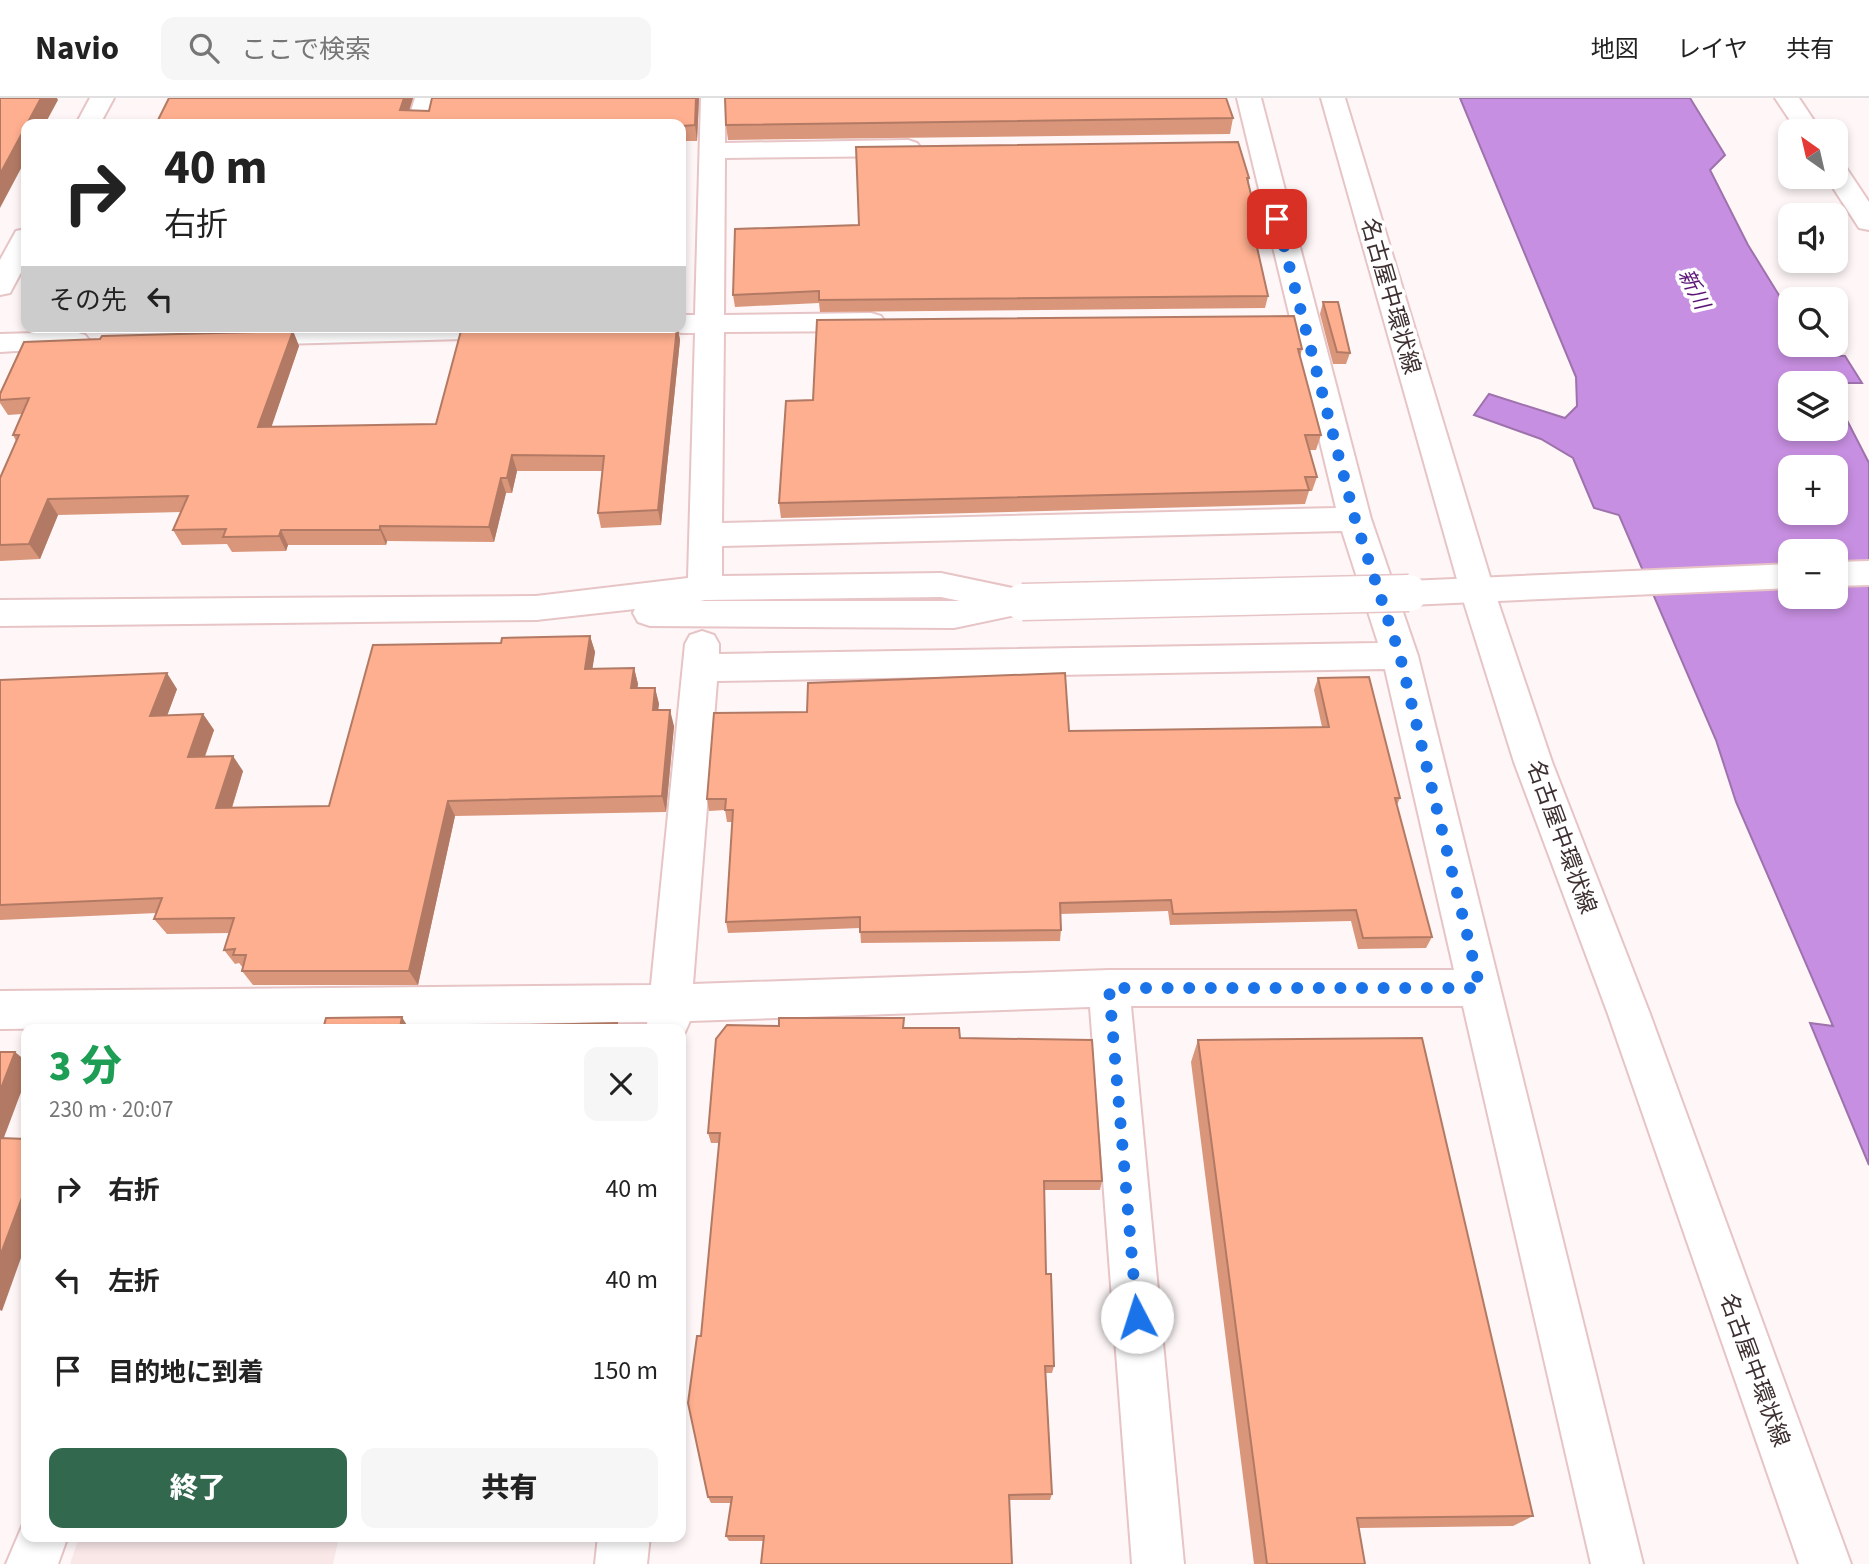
<!DOCTYPE html>
<html lang="ja">
<head>
<meta charset="utf-8">
<style>
  :root { --surface:#fff; --page:#f6f6f6; --text:#222; --muted:#767676; --line:#e0e0e0; --accent:#32684e }
  body { margin:0; font-family:"Source Sans 3","Noto Sans JP",sans-serif; background:var(--page); color:var(--text); height:100vh; display:flex; flex-direction:column; font-size:26px; white-space:nowrap }
  * { box-sizing:border-box; margin:0 }
  p { font-size:23px; color:var(--muted) }
  .icon { flex:none; width:38px; height:38px; fill:none; stroke:currentColor; stroke-width:2; stroke-linecap:round; stroke-linejoin:round }
  .map { position:relative; flex:1; overflow:hidden }
  .sheet { position:absolute; left:21px; top:926px; width:665px; height:518px; display:flex; flex-direction:column; background:var(--surface); border-radius:14px; box-shadow:0 4px 10px #0003 }
  .sheet>* { flex:none }
  .guide { position:absolute; left:21px; top:21px; width:665px; height:214px; border-radius:14px; box-shadow:0 4px 10px #0003; background:#fff; color:var(--text); overflow:hidden }
  .needle { width:46px; rotate:326deg }
  .fabs { position:absolute; left:1778px; top:21px; display:grid; gap:14px }
  .fabs a { display:grid; place-items:center; width:70px; height:70px; border-radius:14px; background:var(--surface); box-shadow:0 4px 10px #0003; font-size:35px }
  .pin { position:absolute; display:grid; place-items:center; width:60px; height:60px; color:#fff; margin:-30px; border-radius:14px; box-shadow:0 4px 10px #0006 }
  .me { position:absolute; width:77px; margin:-38px; rotate:355deg; stroke-linejoin:round; filter:drop-shadow(0 0 5px #0008) }
  .turn { display:flex; align-items:center; gap:24px; height:147px; padding:0 28px; font-size:32px }
  .turn .icon { width:91px; height:91px; stroke-width:2.5 }
  .turn b { display:block; font-size:49px; line-height:60px }
  .then { display:flex; align-items:center; height:66px; padding:0 28px; background:#0003; gap:14px; font-size:26px }
  .round { display:grid; place-items:center; flex:none; width:74px; height:74px; border-radius:14px; background:var(--page) }
  .summary { display:flex; align-items:center; justify-content:space-between; height:119px; padding:0 28px }
  h1 { font-size:42px; font-weight:800; line-height:52px; color:#1e9e55 }
  .button { display:flex; gap:14px; margin-top:auto; padding:14px 28px }
  .button a { flex:1; height:80px; border-radius:14px; background:var(--accent); color:#fff; font-size:28px; font-weight:800; line-height:80px; text-align:center }
  .button a+a { background:var(--page); color:var(--text) }
  ul { padding:0; list-style:none }
  li { display:flex; align-items:center; gap:21px; height:91px; padding:0 28px }
  li div { flex:1 }
  li b { display:block; font-size:26px }
  li em { font-style:normal }
  header { display:flex; align-items:center; gap:42px; box-sizing:border-box; height:98px; padding:0 35px; background:var(--surface); border-bottom:2px solid var(--line) }
  header strong { font-size:33px }
  nav { display:flex; gap:38px; margin-inline-start:auto; font-size:24px }
  .search { width:490px; height:63px; background:var(--page); display:flex; align-items:center; gap:18px; box-sizing:border-box; padding:0 24px; border-radius:14px; color:var(--muted); font-size:26px }
  .map>svg:first-child { display:block }
</style>
</head>
<body>
<header>
<strong>Navio</strong>
<div class="search"><svg class="icon" aria-label="search" viewBox="0 0 24 24"><circle cx="10" cy="10" r="6"/><path d="M15 15l6 6"/></svg>ここで検索</div>
<nav><a>地図</a><a>レイヤ</a><a>共有</a></nav>
</header>
<div class="map">
<svg width="1869" height="1466" viewBox="0 0 1869 1466">
  <rect width="100%" height="100%" fill="#fef6f7"/>
  <!-- built -->
  <polygon fill="#fae8e9" points="79,1439 79,1438 339,1439 333,1466 70,1466"/>
  <!-- water -->
  <path fill="#c78fe1" stroke="#9e72ac" stroke-width="2" fill-rule="evenodd" d="M 1460,0 L 1690,0 L 1725,57 L 1710,72 L 1748,147 L 1790,215 L 1790,247 L 1810,247 L 1817,257 L 1845,258 L 1862,285 L 1790,285 L 1790,331 L 1836,331 L 1836,301 L 1869,365 L 1869,1067 L 1810,925 L 1833,928 L 1736,704 L 1716,642 L 1619,417 L 1594,410 L 1573,360 L 1541,341 L 1474,317 L 1489,296 L 1565,320 L 1577,308 L 1576,279 ZM 1790,369 L 1836,369 L 1836,415 L 1790,415 ZM 1790,453 L 1836,453 L 1836,499 L 1790,499 Z"/>
  <g fill="none" stroke-linecap="round" stroke-linejoin="round">
    <!-- minor casing -->
    <g stroke="#e7c4c6" stroke-width="4">
      <g id="minor">
        <polygon points="415,0 439,0 432,26 407,26"/>
        <path d="M 701,0 L 725,0 L 725,45 L 908,42 L 917,45 L 921,50 L 917,55 L 908,58 L 725,60 L 724,217 L 871,215 L 881,218 L 885,224 L 881,230 L 871,233 L 724,234 L 722,425 L 1336,410 L 1237,0 L 1261,0 L 1371,421 L 1418,558 L 1643,1466 L 1591,1466 L 1463,908 L 1131,908 L 1184,1466 L 1132,1466 L 1090,909 L 690,923 L 681,943 L 681,931 L 648,931 L 647,924 L 0,931 L 0,893 L 651,887 L 685,546 L 690,537 L 702,533 L 714,537 L 719,546 L 719,556 L 1378,545 L 1342,433 L 722,448 L 722,478 L 941,475 L 1022,492 L 1034,495 L 1039,504 L 1034,513 L 954,530 L 650,528 L 638,524 L 633,515 L 635,511 L 536,522 L 524,519 L 519,510 L 524,501 L 536,498 L 688,480 L 695,235 L 681,235 L 669,229 L 681,229 L 681,217 L 695,217 ZM 941,499 L 960,503 L 700,503 L 705,502 ZM 1385,571 L 1454,872 L 1109,872 L 693,886 L 717,583 Z"/>
        <polygon points="1775,0 1799,0 1821,33 1797,33"/>
        <polygon points="1836,66 1845,68 1869,104 1869,132 1859,130 1826,79 1836,79"/>
        <polygon points="243,229 590,229 586,235 576,238 244,247 234,244 229,238 234,232"/>
        <polygon points="75,234 85,237 90,243 85,249 0,254 0,236"/>
        <polygon points="26,1419 26,1438 68,1438 58,1466 6,1466"/>
        <polygon points="598,1438 650,1438 647,1466 595,1466"/>
      </g>
    </g>
    <!-- tertiary casing -->
    <g stroke="#e7c4c6" stroke-width="4">
      <g id="tertiary">
        <polygon points="90,0 114,0 100,26 76,26"/>
        <polygon points="26,131 26,165 10,195 0,197 0,162 16,133"/>
        <polygon points="1869,463 1869,487 1836,488 1836,464"/>
        <polygon points="1790,466 1790,490 1409,507 1397,504 1392,495 1397,486 1409,483"/>
        <polygon points="536,498 548,501 553,510 548,519 536,522 0,528 0,502"/>
      </g>
    </g>
    <!-- primary casing -->
    <g stroke="#e7c4c6" stroke-width="4">
      <polygon id="primary" points="1321,0 1345,0 1494,492 1552,664 1650,916 1851,1466 1799,1466 1608,916 1514,664 1460,492"/>
    </g>
    <!-- minor -->
    <use href="#minor" fill="#fff" fill-rule="evenodd"/>
    <!-- tertiary -->
    <use href="#tertiary" fill="#fff" fill-rule="evenodd"/>
    <!-- primary -->
    <use href="#primary" fill="#fff" fill-rule="evenodd"/>
    <!-- tertiary-bridge casing -->
    <g stroke="#e7c4c6" stroke-width="39" stroke-linecap="butt">
      <polyline id="tertiary-bridge" points="1022,504 1409,495"/>
    </g>
    <!-- tertiary-bridge -->
    <use href="#tertiary-bridge" stroke="#fff" stroke-width="36"/>
  </g>
  <!-- wall -->
  <g fill="#da967b">
    <polygon points="413,0 409,12 429,13 699,0 697,43 685,43 682,126 681,126 681,26 156,26"/>
    <polygon points="1233,20 1230,36 728,42 726,27"/>
    <polygon points="1249,80 1248,86 1255,113 1253,125 1252,125 1268,198 1265,210 820,214 819,205 735,209 733,197 859,127"/>
    <polygon points="1323,204 1350,255 1346,266 1333,266 1320,216"/>
    <polygon points="462,229 678,229 680,242 661,427 601,430 598,415 602,373 517,373 512,395 506,395 494,444 387,443 386,447 288,447 286,453 232,454 227,446 182,447 173,432 181,414 58,417 40,461 0,463 0,380 16,343 13,337 22,316 8,317 0,305 0,296 293,233 299,248 271,329 436,326"/>
    <polygon points="1302,251 1300,259 1321,337 1316,352 1309,352 1317,379 1312,393 1309,393 1305,406 781,420 779,405 813,302"/>
    <polygon points="590,538 595,554 592,571 634,570 638,586 637,590 655,590 659,606 658,612 674,628 666,714 455,718 418,887 253,887 242,873 243,870 239,865 235,866 224,852 229,835 167,836 154,821 157,815 0,822 0,582 177,591 167,618 203,616 214,632 205,659 243,673 232,710 329,708 501,545"/>
    <polygon points="1318,580 1400,700 1397,707 1432,839 1426,850 1358,851 1351,823 1170,827 1168,813 1060,816 1061,832 1060,843 861,845 860,830 728,835 726,824 732,724 727,724 725,712 709,713 707,701 1069,633 1322,629 1314,592"/>
    <polygon points="904,930 960,940 1102,1083 1100,1092 1044,1092 1046,1176 1054,1268 1052,1275 1046,1275 1052,1396 1050,1402 1010,1402 763,1443 729,1443 726,1438 731,1405 711,1405 708,1399 701,1238 719,1045 711,1045 708,1035"/>
    <polygon points="1198,942 1533,1418 1513,1428 1359,1430 1365,1466 1254,1466 1191,964"/>
  </g>
  <!-- shaded-wall -->
  <g fill="#b27a64">
    <polygon points="41,0 57,0 58,2 45,26 27,26"/>
    <polygon points="404,0 413,0 405,26 400,12"/>
    <polygon points="696,0 699,0 697,43 695,27"/>
    <polygon points="26,28 26,61 0,110 0,76"/>
    <polygon points="683,28 685,43 682,126 681,80"/>
    <polygon points="677,229 680,242 661,427 658,412"/>
    <polygon points="293,233 299,248 266,345 258,329"/>
    <polygon points="512,357 517,373 512,395 507,380"/>
    <polygon points="501,380 506,395 494,444 489,429"/>
    <polygon points="48,401 58,417 40,461 29,446"/>
    <polygon points="380,428 387,443 386,447 380,432"/>
    <polygon points="281,432 288,447 286,453 279,438"/>
    <polygon points="590,538 595,554 590,587 585,571"/>
    <polygon points="634,570 638,586 635,606 631,590"/>
    <polygon points="167,575 177,591 161,634 150,618"/>
    <polygon points="655,590 659,606 656,628 653,612"/>
    <polygon points="670,612 674,628 666,714 662,698"/>
    <polygon points="203,616 214,632 199,674 188,659"/>
    <polygon points="233,658 243,673 227,725 216,710"/>
    <polygon points="448,703 455,718 418,887 409,873"/>
    <polygon points="402,919 408,929 400,930"/>
    <polygon points="15,954 26,963 26,981 0,1050 0,993"/>
    <polygon points="26,1089 26,1146 2,1213 0,1212 0,1158"/>
  </g>
  <!-- building -->
  <g fill="#feaf8f" stroke="#b27a64" stroke-width="2">
    <polygon points="0,0 41,0 0,76"/>
    <polygon points="169,0 404,0 400,12 429,13 432,0 696,0 695,27 683,28 681,80 681,26 156,26"/>
    <polygon points="725,0 1226,0 1233,20 726,27"/>
    <polygon points="1238,44 1249,80 1247,80 1255,113 1249,114 1268,198 819,202 819,193 733,197 735,131 859,127 856,49"/>
    <polygon points="1323,204 1338,204 1350,255 1337,254"/>
    <polygon points="1294,218 1302,251 1298,251 1321,337 1305,337 1317,379 1305,379 1309,392 779,405 786,303 813,302 817,222"/>
    <polygon points="462,229 677,229 658,412 598,415 604,358 512,357 507,380 501,380 489,429 380,428 380,432 281,432 279,438 223,439 226,431 173,432 188,398 48,401 29,446 0,447 0,380 19,337 13,337 29,300 0,302 0,296 24,244 100,241 102,238 293,233 258,329 436,326"/>
    <polygon points="590,538 585,571 634,570 631,590 655,590 653,612 670,612 662,698 448,703 409,873 242,873 246,857 233,857 235,851 224,852 234,820 154,821 162,800 0,807 0,582 167,575 150,618 203,616 188,659 233,658 216,710 329,708 373,547 501,545 502,540"/>
    <polygon points="1065,575 1069,633 1329,629 1318,580 1369,579 1400,700 1395,700 1432,839 1363,840 1356,812 1173,816 1171,802 1060,805 1061,832 860,834 860,819 726,824 733,712 725,712 726,701 707,701 714,615 807,614 808,585"/>
    <polygon points="402,919 400,930 617,925 616,931 323,931 326,920"/>
    <polygon points="779,920 904,920 903,930 959,930 960,940 1092,942 1102,1083 1044,1083 1046,1176 1051,1176 1054,1268 1045,1268 1052,1396 1009,1397 1012,1466 761,1466 764,1438 726,1438 732,1399 708,1399 688,1305 697,1238 701,1238 720,1035 708,1035 716,941 727,927 779,928"/>
    <polygon points="1422,940 1533,1418 1357,1420 1365,1466 1267,1466 1198,942"/>
    <polygon points="0,954 15,954 0,993"/>
    <polygon points="0,1040 26,1041 26,1089 0,1158"/>
  </g>
  <g fill="none" stroke-linecap="round" stroke-linejoin="round">
    <!-- route -->
    <polyline stroke="#1a73e8" stroke-width="12" stroke-dasharray="0 21.6" points="1137,1219 1109,890 1480,890 1400,558 1355,421 1277,121"/>
  </g>
  <g text-anchor="middle" stroke-width="7" stroke-linejoin="round" paint-order="stroke">
    <!-- far-water labels -->
    <g font-size="21" font-style="italic" fill="#5b1476" stroke="#fff">
      <text transform="translate(1694 191) rotate(63)" y="7">新川</text>
    </g>
    <!-- street labels -->
    <g font-size="23" fill="#3e3031" stroke="#fff">
      <text transform="translate(1391 198) rotate(74)" y="8">名古屋中環状線</text>
      <text transform="translate(1562 739) rotate(70)" y="8">名古屋中環状線</text>
      <text transform="translate(1755 1272) rotate(70)" y="8">名古屋中環状線</text>
    </g>
  </g>
</svg>
<div class="fabs">
<a><svg class="needle" viewBox="-14 -14 28 28"><path d="M0-13l5 13h-10z" fill="#e53935"/><path d="M0 13l5-13h-10z" fill="#767676"/></svg></a>
<a><svg class="icon" aria-label="sound" viewBox="0 0 24 24"><path d="M4 9h4l5-4v14l-5-4H4zM17 9q2 3 0 6"/></svg></a>
<a><svg class="icon" aria-label="search" viewBox="0 0 24 24"><circle cx="10" cy="10" r="6"/><path d="M15 15l6 6"/></svg></a>
<a><svg class="icon" aria-label="layers" viewBox="0 0 24 24"><path d="M12 4l9 5-9 5-9-5zM3 14l9 5 9-5"/></svg></a>
<a>+</a>
<a>−</a>
</div>
<div class="pin" style="left:1277px;top:121px;background:#d93025"><svg class="icon" aria-label="arrive" viewBox="0 0 24 24"><path d="M6 21V4h12l-3 4 3 4H6"/></svg></div>
<svg class="me" style="left:1137px;top:1219px" viewBox="-20 -20 40 40"><circle r="19" fill="#fff"/><path d="M0-13L10 11 0 6-10 11z" fill="#1a73e8"/></svg>
<div class="guide">
<div class="turn"><svg class="icon" aria-label="right" viewBox="0 0 24 24"><path d="M7 20v-9h11M14 6l5 5-5 5"/></svg><div><b>40 m</b>右折</div></div>
<div class="then">その先<svg class="icon" aria-label="left" viewBox="0 0 24 24"><path d="M17 20v-9H6M10 6l-5 5 5 5"/></svg></div>
</div>
<section class="sheet">
<div class="summary"><div><h1>3 分</h1><p>230 m · 20:07</p></div><a class="round"><svg class="icon" aria-label="close" viewBox="0 0 24 24"><path d="M6 6l12 12M18 6L6 18"/></svg></a></div>
<ul>
<li><svg class="icon" aria-label="right" viewBox="0 0 24 24"><path d="M7 20v-9h11M14 6l5 5-5 5"/></svg><div><b>右折</b></div><em>40 m</em></li>
<li><svg class="icon" aria-label="left" viewBox="0 0 24 24"><path d="M17 20v-9H6M10 6l-5 5 5 5"/></svg><div><b>左折</b></div><em>40 m</em></li>
<li><svg class="icon" aria-label="arrive" viewBox="0 0 24 24"><path d="M6 21V4h12l-3 4 3 4H6"/></svg><div><b>目的地に到着</b></div><em>150 m</em></li>
</ul>
<div class="button"><a>終了</a><a>共有</a></div>
</section>
</div>
</body>
</html>
